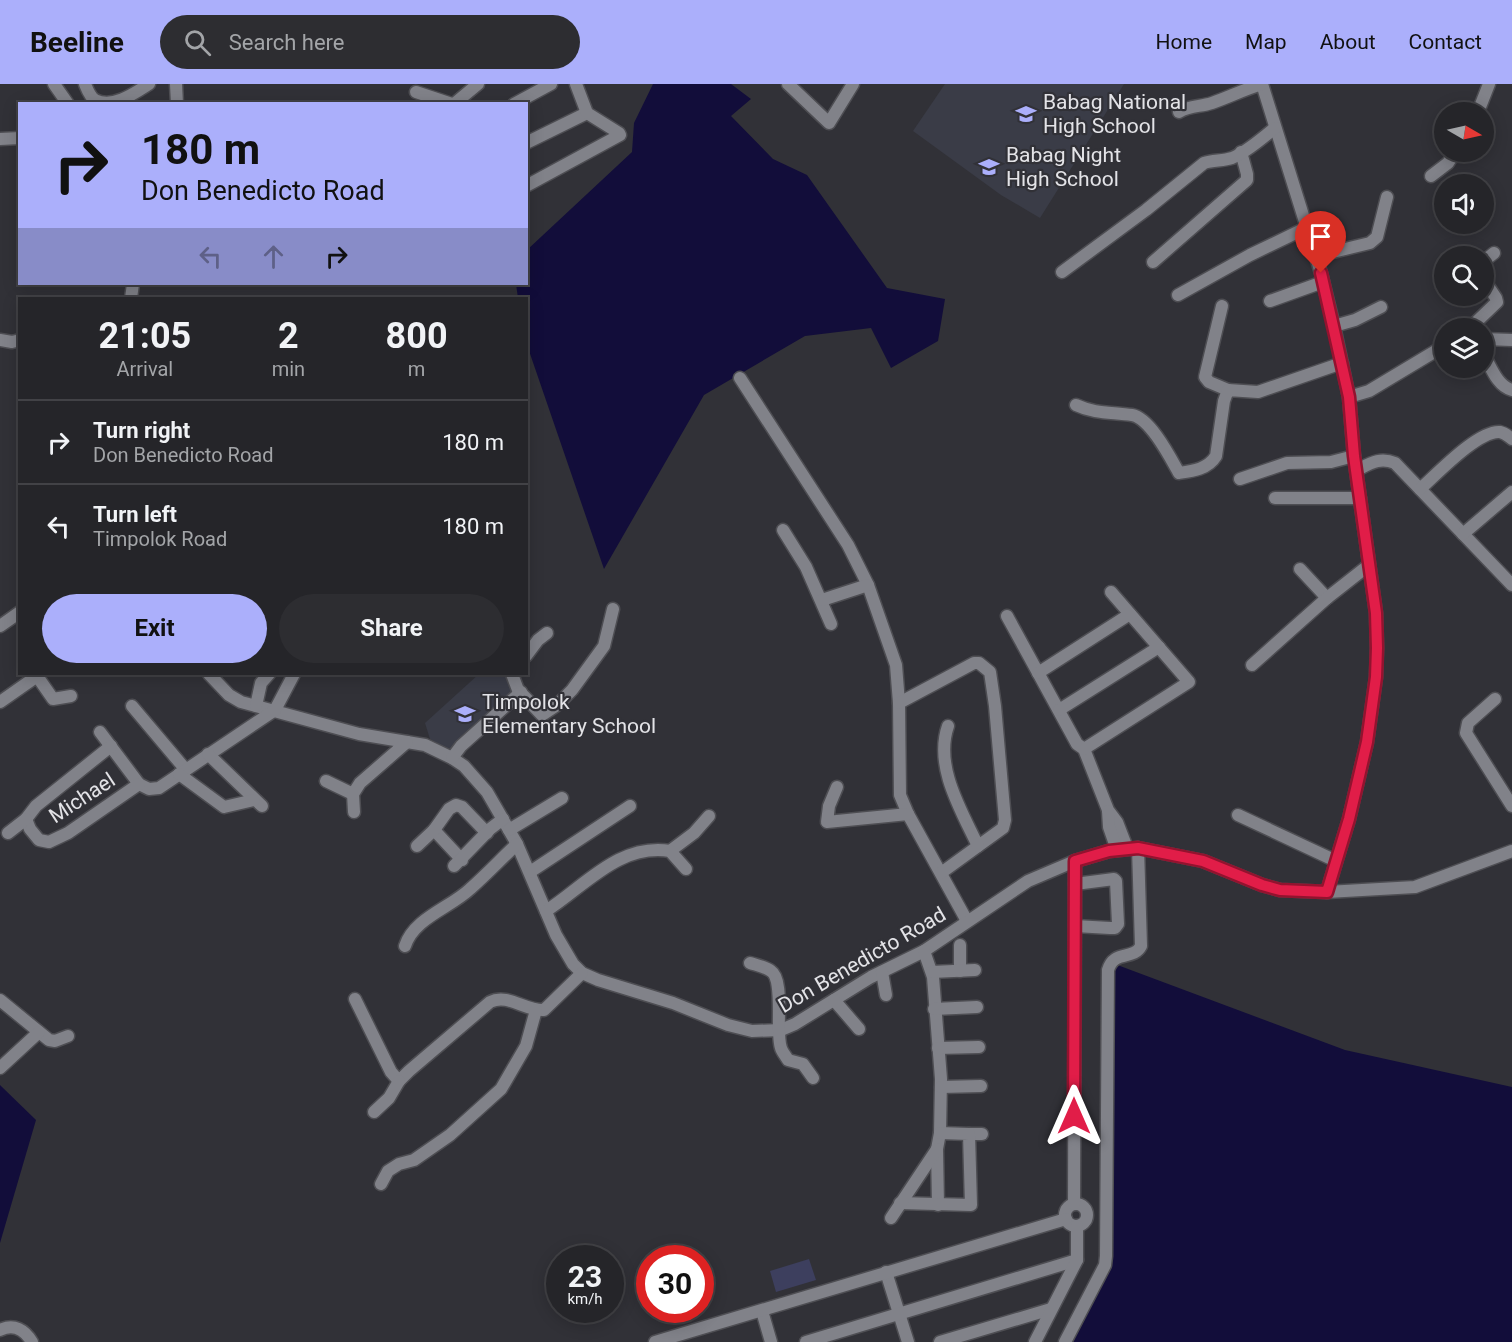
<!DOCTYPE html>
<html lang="en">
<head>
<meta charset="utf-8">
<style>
  :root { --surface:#252529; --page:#2d2d31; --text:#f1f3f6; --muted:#a3a5a8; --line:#424246; --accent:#abaffb }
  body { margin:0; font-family:Roboto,sans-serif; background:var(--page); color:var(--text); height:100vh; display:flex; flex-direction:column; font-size:22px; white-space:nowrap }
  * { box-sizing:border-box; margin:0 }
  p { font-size:20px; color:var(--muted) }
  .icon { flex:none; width:33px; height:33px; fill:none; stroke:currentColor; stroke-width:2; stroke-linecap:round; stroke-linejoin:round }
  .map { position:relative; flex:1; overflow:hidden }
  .drawer { position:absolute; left:18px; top:213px; width:510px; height:378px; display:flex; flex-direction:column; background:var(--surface); border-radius:0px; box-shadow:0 3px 15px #0003,0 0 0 2px var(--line) }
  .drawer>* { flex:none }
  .hud { position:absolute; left:18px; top:18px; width:510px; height:183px; border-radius:0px; box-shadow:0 3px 15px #0003,0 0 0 2px var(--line); background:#abaffb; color:#111; overflow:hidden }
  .needle { width:39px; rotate:99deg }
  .fabs { position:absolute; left:1434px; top:18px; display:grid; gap:12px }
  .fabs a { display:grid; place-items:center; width:60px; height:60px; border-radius:50%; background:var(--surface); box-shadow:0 3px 15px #0003,0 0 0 2px var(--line); font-size:30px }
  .speed { position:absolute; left:546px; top:1161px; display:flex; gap:12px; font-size:30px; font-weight:700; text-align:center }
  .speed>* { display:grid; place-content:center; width:78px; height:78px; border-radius:50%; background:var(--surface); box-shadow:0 3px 15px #0003,0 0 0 2px var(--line); line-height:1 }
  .speed small { font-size:15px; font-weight:400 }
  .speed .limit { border:9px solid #d22; background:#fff; color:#111 }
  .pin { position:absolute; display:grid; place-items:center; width:51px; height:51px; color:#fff; margin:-62px -26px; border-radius:50% 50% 50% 0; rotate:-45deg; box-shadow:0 0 6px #0007 }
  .pin .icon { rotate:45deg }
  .me { position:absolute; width:66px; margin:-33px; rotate:0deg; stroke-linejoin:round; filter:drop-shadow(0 0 4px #0008) }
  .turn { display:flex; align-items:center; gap:21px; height:126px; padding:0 24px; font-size:27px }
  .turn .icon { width:78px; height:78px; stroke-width:2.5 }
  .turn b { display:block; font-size:42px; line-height:51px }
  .lanes { display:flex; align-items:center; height:57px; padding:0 24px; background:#0003; justify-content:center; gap:30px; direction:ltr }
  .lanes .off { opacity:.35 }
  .eta { display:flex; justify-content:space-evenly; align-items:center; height:102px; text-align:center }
  .eta b { font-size:36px; font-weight:700; line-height:42px }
  .cta { display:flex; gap:12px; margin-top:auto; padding:12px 24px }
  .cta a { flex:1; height:69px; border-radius:36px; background:var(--accent); color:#111; font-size:24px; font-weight:700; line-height:69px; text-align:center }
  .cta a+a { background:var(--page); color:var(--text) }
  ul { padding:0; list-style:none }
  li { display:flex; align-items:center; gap:18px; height:84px; padding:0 24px; border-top:2px solid var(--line) }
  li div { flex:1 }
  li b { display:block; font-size:22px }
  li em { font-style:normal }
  header { display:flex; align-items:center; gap:36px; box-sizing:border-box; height:84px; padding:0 30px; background:var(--accent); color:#111 }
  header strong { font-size:28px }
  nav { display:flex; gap:33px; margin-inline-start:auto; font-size:21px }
  .search { width:420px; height:54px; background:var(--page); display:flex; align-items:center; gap:15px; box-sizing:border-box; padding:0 21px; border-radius:33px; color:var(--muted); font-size:22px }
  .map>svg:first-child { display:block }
</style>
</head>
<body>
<header>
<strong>Beeline</strong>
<div class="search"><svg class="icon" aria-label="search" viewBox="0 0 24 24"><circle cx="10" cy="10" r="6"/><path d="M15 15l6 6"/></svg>Search here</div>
<nav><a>Home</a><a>Map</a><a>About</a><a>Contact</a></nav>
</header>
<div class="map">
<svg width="1512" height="1258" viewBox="0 0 1512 1258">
  <rect width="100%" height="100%" fill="#313137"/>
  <!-- built -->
  <g fill="#3a3c47">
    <polygon points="945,0 1124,0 1040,134 1001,111 913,47"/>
    <polygon points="479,590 503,590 518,607 454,669 430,655 425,639"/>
  </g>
  <!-- green -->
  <polygon fill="#3d3f5e" points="809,1175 816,1196 776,1208 770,1187"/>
  <!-- water -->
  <g fill="#120d3a">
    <polygon points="653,0 731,0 751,15 731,32 773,75 807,91 887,204 945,215 938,257 891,284 871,244 805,252 704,311 604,485 527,261 526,214 518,214 516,200 526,200 527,166 632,68 634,39"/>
    <polygon points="1112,879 1345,966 1512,1003 1512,1258 1071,1258 1108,1182"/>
    <polygon points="0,1001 36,1036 0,1159"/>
  </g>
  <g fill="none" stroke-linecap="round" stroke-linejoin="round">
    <!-- minor casing -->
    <g stroke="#4e4e53" stroke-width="15">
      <g id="minor">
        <polyline points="54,0 68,20"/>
        <path d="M 85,0 C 87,5 90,13 95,16 C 113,25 135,9 149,0"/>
        <polyline points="176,0 177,20"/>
        <polyline points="788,0 829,39 853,0"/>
        <polyline points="1262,0 1321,189 1334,242 1349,313 1354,372 1376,529 1377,564 1376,593 1367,658 1349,735 1327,808"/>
        <polyline points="416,8 452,20"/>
        <polyline points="454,20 478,0"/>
        <polyline points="514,20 551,0"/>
        <path d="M 1179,28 C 1190,21 1200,23 1212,19 C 1229,13 1245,5 1262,0"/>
        <polyline points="1478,28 1489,0"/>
        <polyline points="0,55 20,54"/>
        <polyline points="526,59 587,29"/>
        <polyline points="1431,92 1448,79 1455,68"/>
        <polyline points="526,102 620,51 619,49 587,29 576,0"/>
        <polyline points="1316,172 1370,159 1377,153 1387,113"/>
        <polyline points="1484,177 1494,169"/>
        <polyline points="1153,178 1247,96 1247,90 1241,68"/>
        <path d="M 1062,188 L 1146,126 L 1204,79 C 1213,76 1223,77 1232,74 C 1247,68 1262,54 1275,44"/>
        <polyline points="1178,211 1250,171 1306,144"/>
        <polyline points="131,214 133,200"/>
        <polyline points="1270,217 1323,198"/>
        <polyline points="1222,222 1205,293 1209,298 1228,306"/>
        <polyline points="1334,242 1355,236 1381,223"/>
        <polyline points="1470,244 1497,218 1496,214 1484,196"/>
        <polyline points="1484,255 1512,256"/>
        <polyline points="0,256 12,258 20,256"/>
        <path d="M 1484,271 C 1491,283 1497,302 1512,306"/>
        <polyline points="740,294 848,461 868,501 896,581 899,619 900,711 908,730 967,837"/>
        <polyline points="1349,313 1369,307 1444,262"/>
        <path d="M 1076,321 C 1095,330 1112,328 1132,331 C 1150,334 1170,373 1179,389 C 1193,387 1208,385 1216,372 L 1224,317 L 1228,306 L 1258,308 L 1342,279"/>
        <path d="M 1357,386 C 1371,379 1380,373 1395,379 L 1512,501"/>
        <polyline points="1240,395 1287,379 1331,378 1354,372"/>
        <path d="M 1420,405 C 1436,391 1478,346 1500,348 C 1505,349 1508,352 1512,355"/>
        <polyline points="1275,414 1360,414"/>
        <polyline points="783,446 806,483 831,540"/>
        <polyline points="1463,450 1512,408"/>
        <polyline points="1300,485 1327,514"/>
        <polyline points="822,516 868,501"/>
        <polyline points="1007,532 1077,660 1084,665 1108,726 1117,738 1127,764"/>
        <polyline points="0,542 20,528"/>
        <polyline points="526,572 538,556 547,549"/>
        <polyline points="1252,581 1327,514 1369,481"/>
        <polyline points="1038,589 1130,530"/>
        <polyline points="209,590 229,611 241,618 359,650 425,661 452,674 464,682 487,708 517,760 556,851 573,880 582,889 598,896 673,919 728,941 752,947 781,946 795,940 871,893 924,867 1028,797 1075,777 1109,767 1138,764 1203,777 1262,801 1280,806 1327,808 1415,803 1512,767"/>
        <polyline points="512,590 518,606 542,631 557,621 572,606 604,562 613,525"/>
        <polyline points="37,592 53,615 71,612"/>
        <polyline points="1495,615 1468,639 1466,649 1512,722"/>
        <polyline points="0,618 40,590"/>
        <polyline points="899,619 974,579 979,579 990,588 995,622 1005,736 1003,744 941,789"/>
        <polyline points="132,622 186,686"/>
        <polyline points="256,622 261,599 269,590"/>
        <polyline points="1059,626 1159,563"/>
        <path d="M 948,642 C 934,682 961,726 978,762"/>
        <polyline points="100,648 139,700 149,705 159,704 275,626 294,590"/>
        <polyline points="111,662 36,722 26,735 30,745 39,756 49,758 68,749 139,700"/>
        <polyline points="1084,665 1189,598 1111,508"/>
        <polyline points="208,670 262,722"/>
        <polyline points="452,674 461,662 521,608"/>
        <polyline points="179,690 224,723 254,716"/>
        <polyline points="326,697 353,710"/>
        <polyline points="837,703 829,722 827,738 908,730"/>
        <polyline points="1108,727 1109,743 1117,766"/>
        <polyline points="354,728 353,710 360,699 407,658"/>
        <polyline points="1238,731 1336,777"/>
        <polyline points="434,746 462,776"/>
        <polyline points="509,746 562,714"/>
        <polyline points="8,749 26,735"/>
        <polyline points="417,762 434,746 449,725 456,721 462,723 487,749"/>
        <polyline points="670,767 694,749 709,732"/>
        <polyline points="454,782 490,745 503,735"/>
        <polyline points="530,788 630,722"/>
        <polyline points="1075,800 1114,795 1116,797 1118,840 1115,844 1110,844 1075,842"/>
        <path d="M 546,827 C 585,802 619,759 670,767 L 686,785"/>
        <polyline points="960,861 960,887"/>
        <path d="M 405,862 C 414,834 450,824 470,805 C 486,791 501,775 517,760"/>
        <polyline points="924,867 933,893 941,995 940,1049 937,1065 938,1121"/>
        <path d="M 750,879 C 756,881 766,883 771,887 C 785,896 775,948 781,964 C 782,968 786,972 788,976 L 803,980 L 813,994"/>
        <polyline points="882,888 886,911"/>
        <polyline points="932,888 975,886"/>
        <path d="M 355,915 L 391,988 L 399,997 L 409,987 L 490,918 C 508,909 525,927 544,926 L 582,889"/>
        <polyline points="0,916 49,956 55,957 68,952"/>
        <polyline points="834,916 859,945"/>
        <polyline points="934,925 977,923"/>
        <polyline points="938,964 979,963"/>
        <polyline points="0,984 39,948"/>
        <polyline points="941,1003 981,1002"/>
        <polyline points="374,1028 389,1014 399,997"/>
        <polyline points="969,1050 982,1050"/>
        <polyline points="381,1100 388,1087 399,1080 414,1076 450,1051 501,1005 526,962 536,926"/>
        <polyline points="900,1119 971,1121 969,1050 940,1049"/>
        <circle cx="1076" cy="1131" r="11"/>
        <polyline points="1074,1120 1075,777"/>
        <polyline points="891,1134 937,1065"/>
        <polyline points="886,1188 908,1258"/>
        <polyline points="762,1227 771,1258"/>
        <path d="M 0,1246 C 14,1239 25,1246 32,1258"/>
        <polyline points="655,1258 1066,1135"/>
        <polyline points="806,1258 1077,1176"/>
        <polyline points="940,1258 1051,1225"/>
        <polyline points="1035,1258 1077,1176 1077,1142"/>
        <path d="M 1065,1258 L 1105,1181 L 1106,1172 L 1108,886 C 1114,865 1133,877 1141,862 L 1138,764"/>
      </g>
    </g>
    <!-- minor -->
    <use href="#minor" stroke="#818289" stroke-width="12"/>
  </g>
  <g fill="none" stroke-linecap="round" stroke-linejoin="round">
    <!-- route casing -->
    <g stroke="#92132f" stroke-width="15">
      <polyline id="route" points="1074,1032 1075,777 1109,767 1138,764 1203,777 1262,801 1280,806 1327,808 1349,735 1367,658 1376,593 1377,564 1376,529 1354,372 1349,313 1321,189"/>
    </g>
    <!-- route -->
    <use href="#route" stroke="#e11d48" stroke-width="10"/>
  </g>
  <!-- icons -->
  <defs>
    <g id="school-bare" transform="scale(1.62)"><path d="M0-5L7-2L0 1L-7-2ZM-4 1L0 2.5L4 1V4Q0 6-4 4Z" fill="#abaffb" stroke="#313137" stroke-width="2.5" paint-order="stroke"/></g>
  </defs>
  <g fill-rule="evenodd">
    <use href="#school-bare" x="1026" y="30"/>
    <use href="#school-bare" x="989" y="83"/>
    <use href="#school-bare" x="465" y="630"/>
  </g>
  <g text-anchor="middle" stroke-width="4.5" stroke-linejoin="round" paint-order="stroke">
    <!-- poi labels -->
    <g font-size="21" fill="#e3e3e7" stroke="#313137" text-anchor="start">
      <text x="1043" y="25">Babag National<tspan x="1043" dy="24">High School</tspan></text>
      <text x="1006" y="78">Babag Night<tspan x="1006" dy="24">High School</tspan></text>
      <text x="482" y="625">Timpolok<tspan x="482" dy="24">Elementary School</tspan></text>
    </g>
    <!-- street labels -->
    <g font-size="21" fill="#e3e3e7" stroke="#313137">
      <text transform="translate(82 714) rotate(-33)" y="7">Michael</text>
      <text transform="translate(862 876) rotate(-30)" y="7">Don Benedicto Road</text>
    </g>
  </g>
</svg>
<div class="fabs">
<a><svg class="needle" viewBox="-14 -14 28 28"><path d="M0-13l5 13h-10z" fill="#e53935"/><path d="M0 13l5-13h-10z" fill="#a3a5a8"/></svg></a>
<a><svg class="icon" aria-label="sound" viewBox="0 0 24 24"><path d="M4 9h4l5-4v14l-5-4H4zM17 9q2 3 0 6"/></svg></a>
<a><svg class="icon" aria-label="search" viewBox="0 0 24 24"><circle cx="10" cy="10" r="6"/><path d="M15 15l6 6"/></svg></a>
<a><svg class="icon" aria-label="layers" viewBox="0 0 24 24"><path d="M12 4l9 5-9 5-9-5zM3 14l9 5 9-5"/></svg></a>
</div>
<div class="speed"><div>23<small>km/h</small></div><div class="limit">30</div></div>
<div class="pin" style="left:1321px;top:189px;background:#d93025"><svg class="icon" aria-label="arrive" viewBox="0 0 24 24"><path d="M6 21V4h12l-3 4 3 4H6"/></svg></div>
<svg class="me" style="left:1074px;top:1032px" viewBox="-20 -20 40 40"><path d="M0-17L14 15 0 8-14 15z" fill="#e11d48" stroke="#fff" stroke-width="4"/></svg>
<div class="hud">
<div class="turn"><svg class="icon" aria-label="right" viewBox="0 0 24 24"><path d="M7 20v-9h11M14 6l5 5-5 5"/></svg><div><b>180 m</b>Don Benedicto Road</div></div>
<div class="lanes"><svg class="icon off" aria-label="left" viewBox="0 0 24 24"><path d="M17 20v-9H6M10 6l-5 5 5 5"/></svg><svg class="icon off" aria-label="ahead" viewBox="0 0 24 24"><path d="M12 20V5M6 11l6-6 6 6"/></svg><svg class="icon" aria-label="right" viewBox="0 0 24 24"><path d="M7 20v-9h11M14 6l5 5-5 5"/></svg></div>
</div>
<section class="drawer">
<div class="eta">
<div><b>21:05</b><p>Arrival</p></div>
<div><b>2</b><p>min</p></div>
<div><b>800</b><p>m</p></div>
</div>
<ul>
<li><svg class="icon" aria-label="right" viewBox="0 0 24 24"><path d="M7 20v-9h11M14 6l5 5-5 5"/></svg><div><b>Turn right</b><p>Don Benedicto Road</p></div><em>180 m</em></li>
<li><svg class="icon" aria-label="left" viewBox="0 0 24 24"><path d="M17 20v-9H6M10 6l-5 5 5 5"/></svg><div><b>Turn left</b><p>Timpolok Road</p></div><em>180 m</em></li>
</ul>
<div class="cta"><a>Exit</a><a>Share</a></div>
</section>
</div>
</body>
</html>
